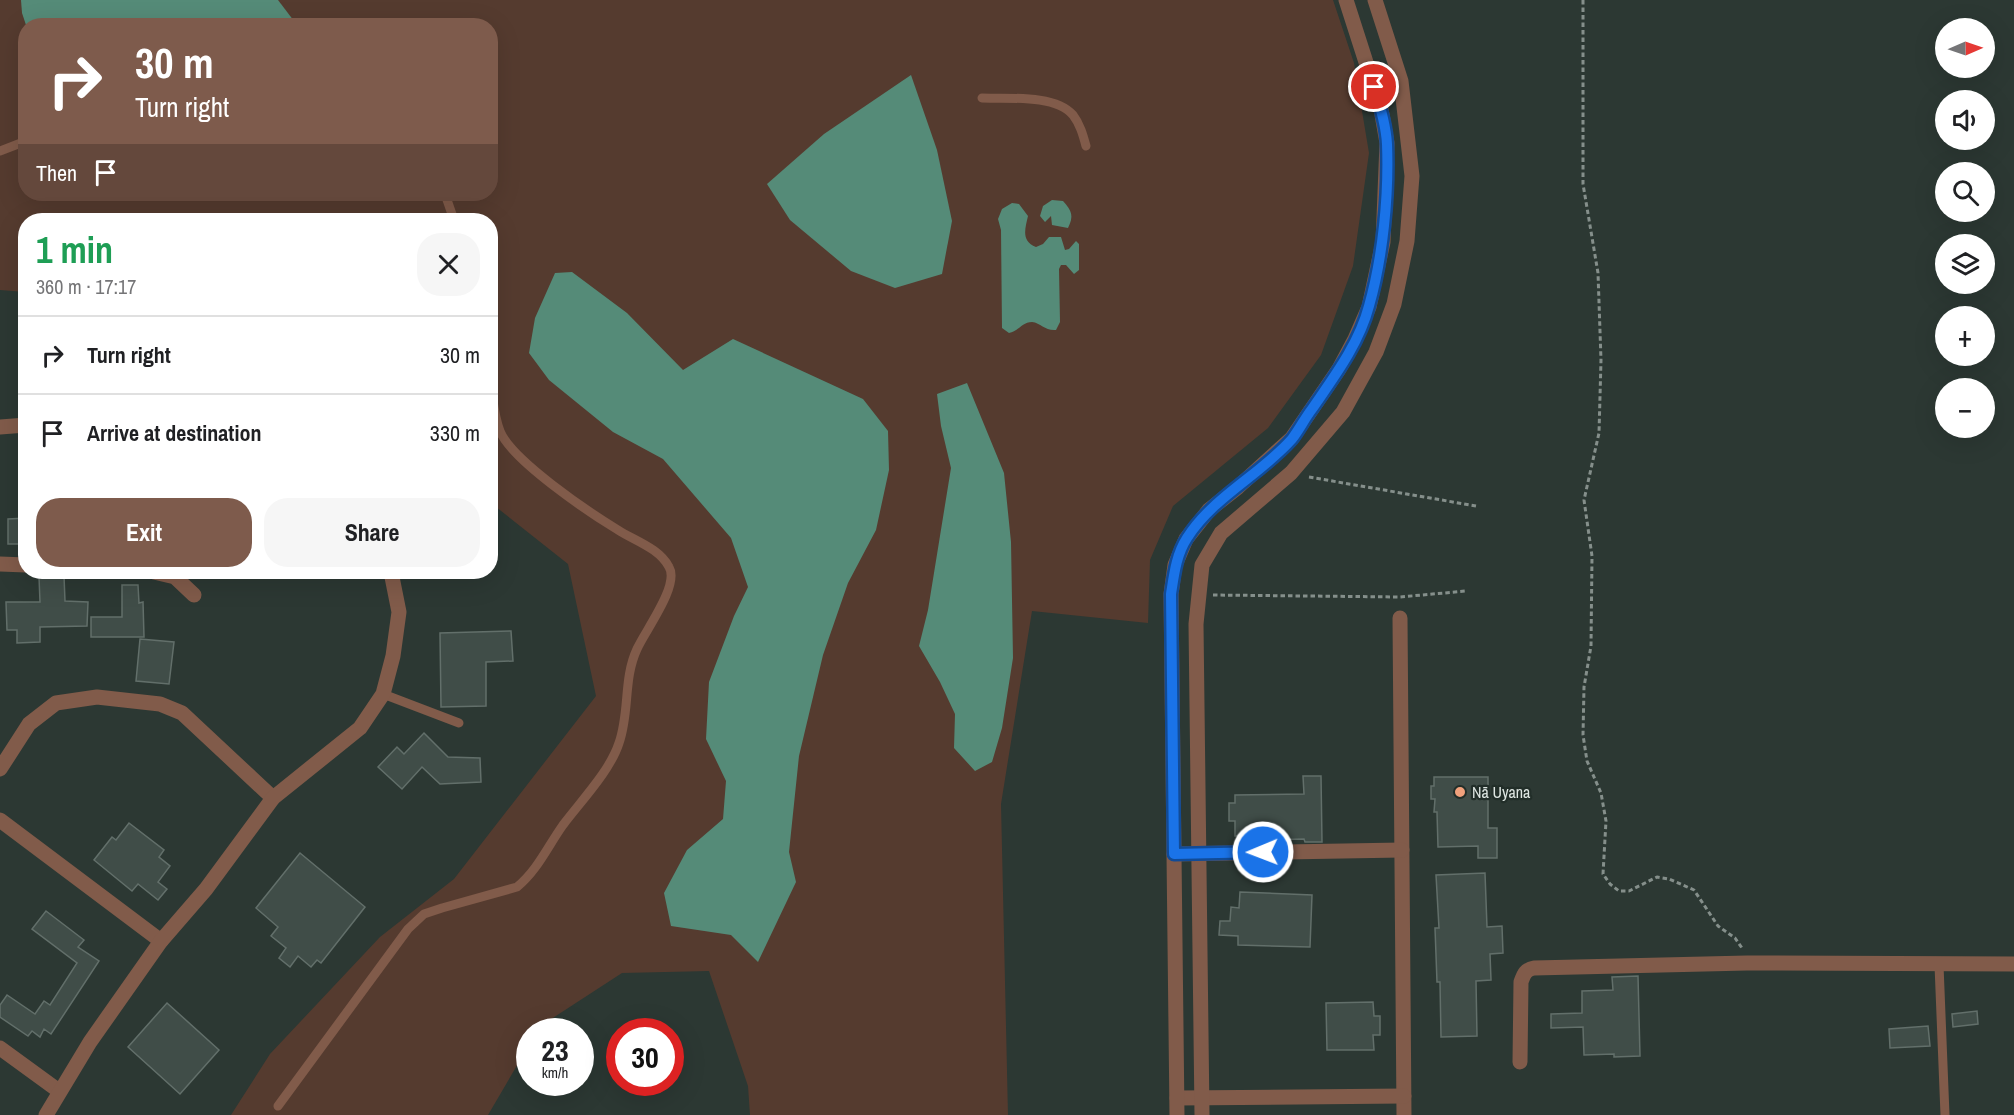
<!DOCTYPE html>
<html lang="en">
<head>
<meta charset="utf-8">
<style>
  :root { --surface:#fff; --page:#f6f6f6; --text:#202124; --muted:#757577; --line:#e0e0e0; --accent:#7e5b4c }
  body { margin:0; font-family:"Archivo Narrow",sans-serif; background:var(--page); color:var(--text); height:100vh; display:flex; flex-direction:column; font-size:22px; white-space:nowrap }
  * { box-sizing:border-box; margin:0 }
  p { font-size:20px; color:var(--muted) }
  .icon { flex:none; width:33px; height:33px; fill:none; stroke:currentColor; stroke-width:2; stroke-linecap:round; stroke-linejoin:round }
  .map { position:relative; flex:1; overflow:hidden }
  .details { position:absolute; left:18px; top:213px; width:480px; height:366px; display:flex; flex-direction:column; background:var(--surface); border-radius:24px; box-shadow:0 6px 24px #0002 }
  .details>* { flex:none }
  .hud { position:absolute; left:18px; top:18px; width:480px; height:183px; border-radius:24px; box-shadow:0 6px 24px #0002; background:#7e5b4c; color:#fff; overflow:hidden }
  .needle { width:39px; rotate:88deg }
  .controls { position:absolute; left:1935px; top:18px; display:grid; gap:12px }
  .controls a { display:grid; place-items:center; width:60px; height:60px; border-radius:50%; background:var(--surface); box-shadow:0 6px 24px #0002; font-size:30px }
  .speed { position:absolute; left:516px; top:1018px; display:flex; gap:12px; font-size:30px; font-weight:700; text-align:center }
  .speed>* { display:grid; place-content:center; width:78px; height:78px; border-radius:50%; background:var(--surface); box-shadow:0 6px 24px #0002; line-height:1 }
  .speed small { font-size:15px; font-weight:400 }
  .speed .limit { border:9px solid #d22; background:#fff; color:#111 }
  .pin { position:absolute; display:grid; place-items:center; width:51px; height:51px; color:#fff; margin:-26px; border:3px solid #fff; border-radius:50%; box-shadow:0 2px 6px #0007 }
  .me { position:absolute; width:66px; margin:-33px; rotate:269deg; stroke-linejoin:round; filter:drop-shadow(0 0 4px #0008) }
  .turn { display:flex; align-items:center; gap:21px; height:126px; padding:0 18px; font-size:27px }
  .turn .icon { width:78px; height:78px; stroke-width:2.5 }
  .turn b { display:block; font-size:42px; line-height:51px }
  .then { display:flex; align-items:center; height:57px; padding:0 18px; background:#0003; gap:12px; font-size:22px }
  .round { display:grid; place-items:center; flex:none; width:63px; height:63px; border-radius:24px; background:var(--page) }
  .head { display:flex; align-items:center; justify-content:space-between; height:102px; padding:0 18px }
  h1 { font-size:36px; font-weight:700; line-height:45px; color:#1e9e55 }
  .action { display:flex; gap:12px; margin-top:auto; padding:12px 18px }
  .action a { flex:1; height:69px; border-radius:24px; background:var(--accent); color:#fff; font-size:24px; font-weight:700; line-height:69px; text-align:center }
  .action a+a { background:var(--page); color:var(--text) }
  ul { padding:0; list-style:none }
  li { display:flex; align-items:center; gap:18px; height:78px; padding:0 18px; border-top:2px solid var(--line) }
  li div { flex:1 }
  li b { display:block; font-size:22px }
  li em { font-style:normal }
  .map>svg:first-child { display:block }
</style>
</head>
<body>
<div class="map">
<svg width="2014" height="1115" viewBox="0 0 2014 1115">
  <rect width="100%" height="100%" fill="#2c3833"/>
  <!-- green -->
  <path fill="#553b2f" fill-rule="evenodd" d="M 0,0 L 1333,0 L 1354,63 L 1369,153 L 1353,266 L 1321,355 L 1268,428 L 1173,506 L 1150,560 L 1148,623 L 1032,611 L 1001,804 L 1008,1115 L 750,1115 L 748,1086 L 709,971 L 622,973 L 542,1025 L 537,1032 L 530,1032 L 529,1045 L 488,1115 L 231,1115 L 270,1054 L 380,937 L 454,879 L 596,696 L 568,564 L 491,503 L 490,220 L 26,220 L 25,292 L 0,290 ZM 26,26 L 490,26 L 490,194 L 26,194 Z"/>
  <!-- water -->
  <g fill="#558b78">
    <polygon points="21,0 278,0 297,25 26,25 22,13"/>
    <polygon points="911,75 937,150 952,221 942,274 895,288 851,271 790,220 767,184 824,134"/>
    <path d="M 1052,200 L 1063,201 C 1072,211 1074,216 1068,228 L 1052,225 L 1051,216 L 1045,222 L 1040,216 L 1043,206 Z"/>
    <path d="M 1012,203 L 1019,204 L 1028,216 C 1025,229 1021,241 1036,247 L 1043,244 L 1049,237 L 1061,237 L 1065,250 L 1069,249 L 1076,241 L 1079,244 L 1079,270 L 1074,274 L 1066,265 L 1061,265 L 1059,269 L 1060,322 L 1056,330 C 1045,331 1041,323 1032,322 C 1022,322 1019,331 1009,333 L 1002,328 L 1001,230 L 998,219 L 1002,209 Z"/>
    <polygon points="572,272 627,313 683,370 733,339 863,399 888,431 889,470 876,530 848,583 823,655 799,756 789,852 796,882 758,962 731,935 671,926 664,893 687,850 723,819 726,781 706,739 709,682 734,616 748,587 731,538 663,459 613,432 549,380 529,353 535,318 555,273"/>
    <polygon points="967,383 1004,473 1011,542 1013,658 1002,728 992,762 975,771 954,748 955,714 940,682 919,646 928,610 951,468 941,426 937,394"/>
  </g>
  <!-- building -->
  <g fill="#404d48" stroke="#626f6a" stroke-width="1.5">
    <polygon points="26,518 26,544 8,544 8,519"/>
    <polygon points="64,576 65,601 88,602 87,626 40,627 40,642 17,643 17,630 7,630 6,602 40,602 39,577"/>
    <polygon points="122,585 138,585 139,603 143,602 144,637 91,637 91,617 122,617"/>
    <polygon points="511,631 513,661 486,662 486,706 441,707 440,633"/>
    <polygon points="140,639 174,642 169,684 136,681"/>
    <polygon points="424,733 448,757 480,758 481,782 440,784 422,767 402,789 378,767 397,747 404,754"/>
    <polygon points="1303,776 1321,776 1322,842 1305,842 1304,839 1261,840 1261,836 1235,836 1235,821 1229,821 1229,803 1235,803 1235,795 1304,794"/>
    <polygon points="1434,777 1488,777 1488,828 1497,828 1497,858 1478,858 1478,846 1438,847 1437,812 1434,812 1435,799 1431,799 1431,786 1434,786"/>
    <polygon points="129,823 164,850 159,857 170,866 158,882 167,889 158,900 138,884 132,891 94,860 112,837 116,840"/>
    <polygon points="300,853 365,907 321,963 317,960 311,967 298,956 290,967 279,958 286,948 271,936 278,927 256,908"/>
    <polygon points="1485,873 1487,927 1502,926 1503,953 1490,954 1491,980 1476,981 1477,1036 1441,1037 1440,982 1437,982 1435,928 1439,928 1436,875"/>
    <polygon points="1240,892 1312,895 1310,947 1238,945 1238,936 1219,935 1220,921 1230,921 1231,907 1239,908"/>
    <polygon points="46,911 84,940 78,947 99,961 51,1034 44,1029 40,1037 32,1031 28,1036 0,1017 0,1005 7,995 35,1014 44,1001 50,1005 77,963 32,929"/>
    <polygon points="1638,976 1640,1056 1614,1057 1614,1054 1584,1055 1583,1027 1551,1028 1551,1014 1582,1013 1582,991 1613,990 1612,977"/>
    <polygon points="1373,1002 1374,1016 1380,1016 1380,1035 1373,1035 1374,1050 1327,1050 1326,1003"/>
    <polygon points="167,1003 219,1050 180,1094 128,1047"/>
    <polygon points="1977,1011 1978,1024 1953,1027 1952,1014"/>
    <polygon points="1928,1026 1930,1046 1890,1048 1889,1029"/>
  </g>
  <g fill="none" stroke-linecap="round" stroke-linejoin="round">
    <!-- path -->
    <g stroke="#858f8b" stroke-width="3" stroke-dasharray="4.5 3" stroke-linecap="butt">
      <polyline points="1583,0 1583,184 1598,273 1601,360 1599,433 1584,500 1592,556 1591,646 1584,687 1583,735 1587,761 1601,793 1606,821 1603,874 1610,884 1619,891 1629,891 1657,877 1669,879 1694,890 1718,926 1735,938 1742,948"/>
      <polyline points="1309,477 1476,506"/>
      <polyline points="1213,595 1400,597 1466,591"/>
    </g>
    <!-- service -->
    <g stroke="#815b4a" stroke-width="9">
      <path d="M 982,98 C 1007,99 1055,94 1073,115 C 1080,124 1083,135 1086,146"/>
      <polyline points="0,151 26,141"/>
      <polyline points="445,194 454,220"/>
      <polyline points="383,694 459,723"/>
      <polyline points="1939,965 1945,1115"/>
      <path d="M 278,1106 L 408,929 L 424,914 L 442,908 L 517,887 C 537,871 548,846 563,825 C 581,801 610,771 619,743 C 630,712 623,679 637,649 C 645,631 680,585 669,567 C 659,548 635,541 618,530 C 590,513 511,460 500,431 C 494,416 493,398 490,382"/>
    </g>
    <!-- minor -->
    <g stroke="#815b4a" stroke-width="15">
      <polyline points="0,427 26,425"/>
      <polyline points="0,564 26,565"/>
      <polyline points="154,572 175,577 194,595"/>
      <polyline points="1400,618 1404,1115"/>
      <polyline points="0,769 29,724 56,703 97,697 160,704 182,713 273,798"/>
      <polyline points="0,820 161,941"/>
      <polyline points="1174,854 1402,850"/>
      <polyline points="0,1048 59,1091"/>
      <path d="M 1520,1062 L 1521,982 C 1524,974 1525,970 1534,968 L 1747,963 L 2014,964"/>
      <polyline points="1177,1098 1404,1096"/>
      <polyline points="46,1115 90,1042 161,941 206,889 273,798 360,728 383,694 393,656 399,612 391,572"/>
      <polyline points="1177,1115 1171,594 1175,565 1186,539 1209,510 1238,487 1292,438 1339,369 1355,339 1369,307 1383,242 1387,143 1381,109 1346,0"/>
      <polyline points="1202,1115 1196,624 1202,565 1221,533 1291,473 1343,412 1376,352 1394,304 1407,241 1412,176 1401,81 1375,0"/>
    </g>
  </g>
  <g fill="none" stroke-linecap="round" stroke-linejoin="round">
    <!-- route casing -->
    <g stroke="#114b97" stroke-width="15">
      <path id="route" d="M 1263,852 L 1174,854 L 1171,594 C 1174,575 1176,555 1187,538 C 1213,497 1260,475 1292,439 C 1299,430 1305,418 1312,409 C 1334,377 1359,344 1369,306 C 1383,257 1389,195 1387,144 C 1386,125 1380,105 1374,87"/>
    </g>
    <!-- route -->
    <use href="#route" stroke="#1a73e8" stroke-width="10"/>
  </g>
  <!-- markers -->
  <circle fill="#f1a17c" stroke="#222e29" stroke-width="2" cx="1460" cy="792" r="6"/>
  <g text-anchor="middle" stroke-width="4.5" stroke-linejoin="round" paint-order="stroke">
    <!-- poi labels -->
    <g font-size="16" fill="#dfe7e3" stroke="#222e29" text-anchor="start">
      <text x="1472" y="798">Nā Uyana</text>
    </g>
  </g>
</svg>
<div class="controls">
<a><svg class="needle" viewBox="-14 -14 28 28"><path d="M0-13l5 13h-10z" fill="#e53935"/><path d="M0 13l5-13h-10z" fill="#757577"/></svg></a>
<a><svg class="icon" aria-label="sound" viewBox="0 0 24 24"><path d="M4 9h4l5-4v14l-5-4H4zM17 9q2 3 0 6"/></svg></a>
<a><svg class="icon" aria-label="search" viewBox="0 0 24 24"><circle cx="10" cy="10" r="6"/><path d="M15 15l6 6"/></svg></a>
<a><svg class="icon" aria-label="layers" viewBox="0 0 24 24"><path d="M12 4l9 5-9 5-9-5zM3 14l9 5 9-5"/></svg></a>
<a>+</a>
<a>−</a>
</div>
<div class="speed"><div>23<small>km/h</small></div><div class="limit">30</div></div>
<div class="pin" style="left:1374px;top:87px;background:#d93025"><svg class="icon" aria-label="arrive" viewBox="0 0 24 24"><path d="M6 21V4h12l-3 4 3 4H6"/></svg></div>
<svg class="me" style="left:1263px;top:852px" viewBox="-20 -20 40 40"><circle r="17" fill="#1a73e8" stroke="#fff" stroke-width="3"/><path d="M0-11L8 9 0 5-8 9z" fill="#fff"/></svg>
<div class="hud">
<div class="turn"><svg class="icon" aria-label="right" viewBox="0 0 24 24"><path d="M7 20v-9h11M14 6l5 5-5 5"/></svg><div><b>30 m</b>Turn right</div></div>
<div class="then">Then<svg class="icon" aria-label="arrive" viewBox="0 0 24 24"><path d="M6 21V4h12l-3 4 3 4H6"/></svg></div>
</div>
<section class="details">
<div class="head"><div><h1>1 min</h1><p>360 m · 17:17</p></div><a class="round"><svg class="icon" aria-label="close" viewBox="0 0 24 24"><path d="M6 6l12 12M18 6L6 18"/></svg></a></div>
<ul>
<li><svg class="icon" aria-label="right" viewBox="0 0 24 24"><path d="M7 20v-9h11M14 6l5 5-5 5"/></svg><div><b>Turn right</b></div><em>30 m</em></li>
<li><svg class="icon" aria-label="arrive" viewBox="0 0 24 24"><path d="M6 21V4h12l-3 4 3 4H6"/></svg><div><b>Arrive at destination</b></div><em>330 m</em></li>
</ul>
<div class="action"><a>Exit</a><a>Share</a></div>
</section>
</div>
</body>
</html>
